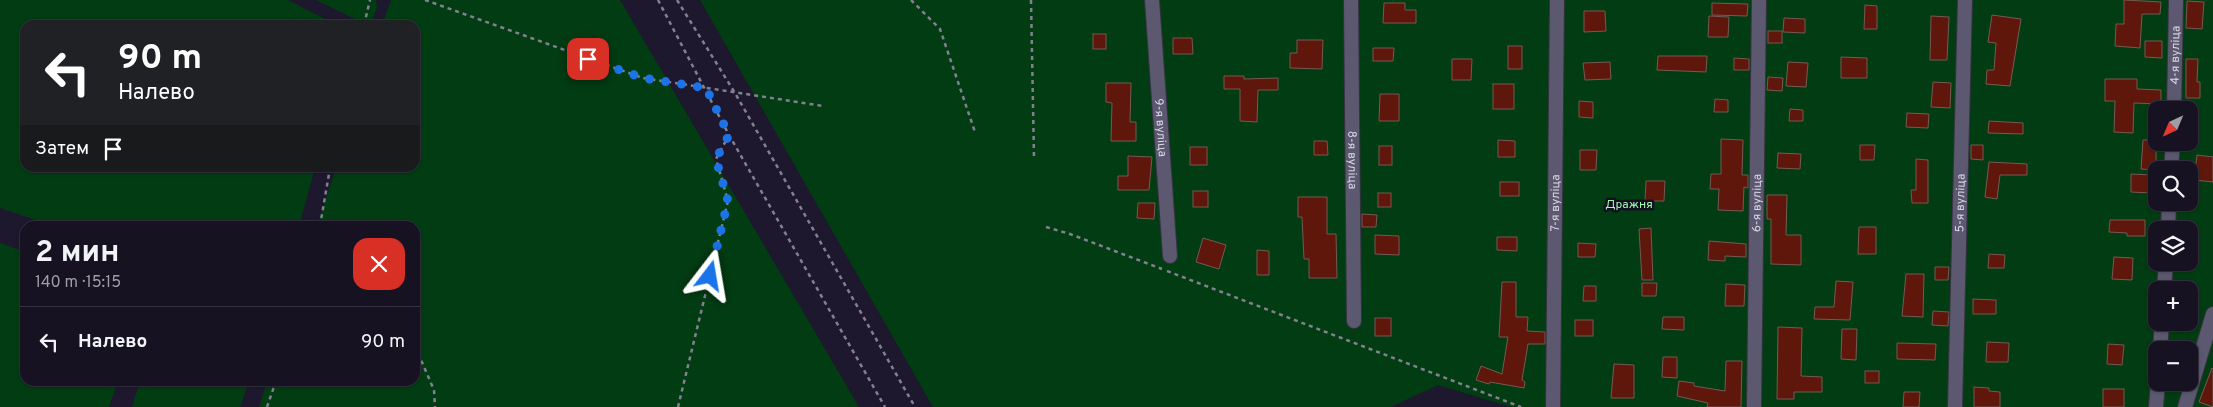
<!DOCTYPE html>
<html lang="ru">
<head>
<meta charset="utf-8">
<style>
  :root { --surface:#161222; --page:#23202f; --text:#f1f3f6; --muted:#9e9ea5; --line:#353240 }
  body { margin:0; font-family:Overpass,sans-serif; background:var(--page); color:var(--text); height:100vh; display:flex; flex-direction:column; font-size:19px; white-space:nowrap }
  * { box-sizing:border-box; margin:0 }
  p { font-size:16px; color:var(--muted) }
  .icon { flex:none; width:28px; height:28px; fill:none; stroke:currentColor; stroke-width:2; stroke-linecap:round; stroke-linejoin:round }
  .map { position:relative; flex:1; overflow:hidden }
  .drawer { position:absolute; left:20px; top:221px; width:400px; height:165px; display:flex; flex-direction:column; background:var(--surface); border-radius:15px; box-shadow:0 1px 4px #0004,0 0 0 1px var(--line) }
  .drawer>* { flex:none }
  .guide { position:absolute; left:20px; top:20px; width:400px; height:152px; border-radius:15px; box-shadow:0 1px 4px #0004,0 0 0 1px var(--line); background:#202124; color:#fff; overflow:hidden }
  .needle { width:32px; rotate:224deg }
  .buttons { position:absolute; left:2148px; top:101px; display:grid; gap:10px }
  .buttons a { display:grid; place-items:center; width:50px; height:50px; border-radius:10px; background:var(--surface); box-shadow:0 1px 4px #0004,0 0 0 1px var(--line); font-size:25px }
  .pin { position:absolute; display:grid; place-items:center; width:42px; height:42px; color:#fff; margin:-21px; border-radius:10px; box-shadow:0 2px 8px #0006 }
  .me { position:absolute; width:55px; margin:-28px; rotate:14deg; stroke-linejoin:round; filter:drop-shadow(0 0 4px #0008) }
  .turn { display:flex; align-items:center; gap:18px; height:105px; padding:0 15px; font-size:22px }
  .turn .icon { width:65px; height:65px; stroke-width:2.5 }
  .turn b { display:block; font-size:35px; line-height:42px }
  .then { display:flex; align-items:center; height:48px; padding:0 15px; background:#0003; gap:10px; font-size:19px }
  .round { display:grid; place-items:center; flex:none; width:52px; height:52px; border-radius:15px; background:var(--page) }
  .overview { display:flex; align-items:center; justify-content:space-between; height:85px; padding:0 15px }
  h1 { font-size:30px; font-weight:700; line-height:38px }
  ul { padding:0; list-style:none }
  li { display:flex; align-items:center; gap:15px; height:70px; padding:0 15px; border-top:1px solid var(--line) }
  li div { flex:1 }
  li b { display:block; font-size:19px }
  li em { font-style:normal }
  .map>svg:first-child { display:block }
</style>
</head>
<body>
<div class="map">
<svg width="2213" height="407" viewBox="0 0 2213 407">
  <rect width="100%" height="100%" fill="#1d182d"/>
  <!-- green -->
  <g fill="#023c12" fill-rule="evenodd">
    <polygon points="0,0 288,0 337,25 25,25 25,168 315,168 299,226 54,226 0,208"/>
    <polygon points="316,0 376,0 377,8 371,25 367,25"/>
    <polygon points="391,0 620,0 859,407 259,407 267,381 415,381 415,226 317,226 336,168 415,168 415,25 382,25"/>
    <path d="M 700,0 L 2213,0 L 2213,407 L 1511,407 L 1438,385 L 1391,407 L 933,407 ZM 2156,110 L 2189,110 L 2189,142 L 2156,142 ZM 2156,170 L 2189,170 L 2189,202 L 2156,202 ZM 2156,230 L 2189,230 L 2189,262 L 2156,262 ZM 2156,290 L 2189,290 L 2189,322 L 2156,322 ZM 2156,350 L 2189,350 L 2189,382 L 2156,382 Z"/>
    <polygon points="0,243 25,252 25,381 118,381 109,407 0,407"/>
    <polygon points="140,381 249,381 240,407 132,407"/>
  </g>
  <!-- building -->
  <g fill="#5f170b" stroke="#765953">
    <polygon points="2124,0 2161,2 2160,14 2142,14 2140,48 2115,46 2116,24 2124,24"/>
    <polygon points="2187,1 2204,2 2202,29 2186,28"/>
    <polygon points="1384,3 1405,3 1405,10 1416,10 1416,23 1383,23"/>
    <polygon points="1712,3 1748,4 1747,16 1712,15"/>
    <polygon points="1865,5 1877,6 1877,29 1864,29"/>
    <polygon points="1584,11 1605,11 1606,31 1584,32"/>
    <polygon points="1992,15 2021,19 2010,86 1986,84 1987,70 1994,70 1996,43 1988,42"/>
    <polygon points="1709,16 1729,17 1728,37 1708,37"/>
    <polygon points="1931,16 1949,17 1947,60 1930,60"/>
    <polygon points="1784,18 1805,19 1805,33 1783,32"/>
    <rect x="1768" y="31" width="14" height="12"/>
    <rect x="1093" y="34" width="13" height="15"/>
    <polygon points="1173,38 1192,38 1193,54 1173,54"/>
    <polygon points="1297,40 1323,40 1322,69 1290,68 1290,53 1297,53"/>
    <polygon points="2145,41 2162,41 2162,58 2145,57"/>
    <rect x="1508" y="46" width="14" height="23"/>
    <polygon points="1373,48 1394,48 1393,61 1373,61"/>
    <polygon points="1658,56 1707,56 1706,72 1657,70"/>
    <polygon points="1841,57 1867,58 1867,78 1841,78"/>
    <polygon points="1734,58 1749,59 1749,70 1734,70"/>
    <polygon points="1452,59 1472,59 1471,80 1452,80"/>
    <polygon points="2186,59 2198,59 2197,82 2200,82 2200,98 2186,98"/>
    <polygon points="1610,62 1611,79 1585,80 1583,63"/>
    <polygon points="1788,62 1808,63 1806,87 1786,86"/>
    <polygon points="1224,76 1244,76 1244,79 1278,78 1278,90 1258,90 1257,122 1240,121 1240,89 1224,89"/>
    <polygon points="1768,77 1783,78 1782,91 1767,90"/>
    <polygon points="2105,79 2137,79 2137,89 2161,90 2161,104 2134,103 2133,133 2114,132 2115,101 2105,101"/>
    <polygon points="1933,82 1951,83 1950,108 1931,107"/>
    <polygon points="1106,83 1131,83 1130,122 1136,122 1136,141 1111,141 1112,103 1106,102"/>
    <rect x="1493" y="84" width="21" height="25"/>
    <polygon points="1380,94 1399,94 1399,121 1379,121"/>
    <polygon points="1715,99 1728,100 1728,112 1714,112"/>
    <polygon points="1579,101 1593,102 1593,118 1579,117"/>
    <polygon points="1790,109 1803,110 1803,121 1789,121"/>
    <polygon points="1907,113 1929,114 1928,128 1906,127"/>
    <polygon points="1989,121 2023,123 2023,134 1988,133"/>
    <polygon points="1721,139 1743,140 1742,175 1748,175 1748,188 1744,187 1743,211 1718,210 1719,189 1710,189 1711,174 1721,174"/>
    <polygon points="1498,140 1515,141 1515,157 1498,157"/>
    <polygon points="2143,140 2156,140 2156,170 2141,169"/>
    <polygon points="1314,141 1327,141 1328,155 1314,155"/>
    <polygon points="1860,145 1875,145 1874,160 1860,160"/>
    <polygon points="1971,145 1983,145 1983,160 1971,159"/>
    <rect x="1379" y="146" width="13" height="19"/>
    <rect x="1190" y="147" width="17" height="18"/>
    <polygon points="1580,150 1597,150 1596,170 1580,170"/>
    <polygon points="1778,153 1801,154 1800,169 1777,168"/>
    <polygon points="2197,155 2213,157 2213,182 2194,180"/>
    <polygon points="1128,156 1152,157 1149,190 1118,190 1118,176 1128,176"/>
    <polygon points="1916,159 1928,160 1928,203 1912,203 1911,190 1916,190"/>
    <polygon points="1989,162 2027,164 2027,175 2000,175 1997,199 1985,197"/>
    <polygon points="2131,174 2152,175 2151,193 2131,192"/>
    <polygon points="1646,181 1665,181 1664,201 1645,201"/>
    <rect x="1500" y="182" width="19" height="14"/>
    <rect x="1193" y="191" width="15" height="16"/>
    <rect x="1378" y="193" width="13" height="14"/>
    <polygon points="1767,195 1787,195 1786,235 1801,235 1801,265 1771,264 1771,219 1767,219"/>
    <polygon points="1298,197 1327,197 1327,234 1336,234 1337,278 1309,278 1309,259 1304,259 1302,217 1298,217"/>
    <polygon points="1138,203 1155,203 1154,219 1137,218"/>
    <polygon points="1362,214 1377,215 1376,227 1362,227"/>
    <polygon points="2110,220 2145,220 2145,236 2127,236 2127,233 2109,232"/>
    <polygon points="1859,227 1876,227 1876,254 1858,254"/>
    <polygon points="1651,228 1653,280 1642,280 1639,229"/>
    <polygon points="1375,235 1399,236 1399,255 1375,254"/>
    <polygon points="1497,237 1517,237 1517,251 1497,250"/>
    <polygon points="1203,238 1226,245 1219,269 1196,262"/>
    <polygon points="1709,241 1746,244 1746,257 1725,256 1725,261 1708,260"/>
    <polygon points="1578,243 1596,244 1595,257 1578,257"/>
    <polygon points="1257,250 1269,251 1269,275 1257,275"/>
    <polygon points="1989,254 2005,255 2004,268 1988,268"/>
    <polygon points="2114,257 2133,258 2132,280 2112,279"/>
    <polygon points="1935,267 1949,267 1948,280 1935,280"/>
    <polygon points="1906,274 1924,274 1923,317 1902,316"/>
    <polygon points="1836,281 1853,282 1850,320 1814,319 1815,307 1834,307"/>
    <polygon points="1502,282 1516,282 1516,317 1528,317 1527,331 1545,332 1545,344 1528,344 1522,380 1525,382 1524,388 1490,382 1489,384 1476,380 1481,366 1502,374 1508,337 1499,337"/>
    <polygon points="1642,283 1657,283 1656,296 1642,296"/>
    <polygon points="1726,284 1745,285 1744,306 1725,306"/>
    <polygon points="1584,286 1596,286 1596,301 1583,301"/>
    <polygon points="1973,299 1996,300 1996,314 1973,314"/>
    <polygon points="1933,311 1949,312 1948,326 1932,325"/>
    <polygon points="1663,317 1684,317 1684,330 1662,329"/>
    <rect x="1375" y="318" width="16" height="18"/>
    <rect x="1575" y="320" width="18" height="16"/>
    <polygon points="1778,327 1802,328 1801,376 1822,377 1822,392 1794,392 1794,399 1777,399"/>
    <polygon points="1842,329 1857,329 1856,360 1841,359"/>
    <polygon points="1987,342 2009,343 2008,362 1986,362"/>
    <polygon points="1897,343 1936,344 1935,360 1897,359"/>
    <polygon points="2108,344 2124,345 2122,365 2107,364"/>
    <polygon points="1663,357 1677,357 1677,378 1662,377"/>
    <polygon points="1726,361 1742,361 1741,407 1707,407 1708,403 1677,396 1679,381 1694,383 1694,386 1725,391"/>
    <polygon points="1614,364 1634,365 1634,398 1611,398"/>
    <polygon points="2212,368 2213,369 2213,407 2199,402"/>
    <rect x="1865" y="371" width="14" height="12"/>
    <polygon points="1974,387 1989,388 1989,391 2000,392 2000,407 1974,407"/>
    <rect x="2103" y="389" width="21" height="18"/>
    <polygon points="1904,392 1920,392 1919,407 1903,407"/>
  </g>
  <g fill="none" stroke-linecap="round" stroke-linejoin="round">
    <!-- minor casing -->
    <g stroke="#363343" stroke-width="16">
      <g id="minor">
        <path id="s1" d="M 1152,0 L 1170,256"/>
        <path id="s2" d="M 1351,0 L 1354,321"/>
        <path id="s3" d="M 2174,110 L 2176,0"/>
        <polyline points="2171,170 2173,142"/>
        <polyline points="2168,230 2169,202"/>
        <polyline points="2164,290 2166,262"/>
        <polyline points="2160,350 2162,322"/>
        <path id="s4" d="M 1553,407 L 1557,0"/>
        <path id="s5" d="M 1754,407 L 1759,0"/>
        <path id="s6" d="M 1955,407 L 1965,0"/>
        <polyline points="2156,407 2158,382"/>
        <polyline points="2185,407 2213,314"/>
      </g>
    </g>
    <!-- path -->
    <g stroke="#848092" stroke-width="2.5" stroke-dasharray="4 4" stroke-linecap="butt">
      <polyline points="425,0 643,78 823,106"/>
      <polyline points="658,0 729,135 885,407"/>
      <polyline points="677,0 735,93 915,407"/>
      <polyline points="911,0 940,29 975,132"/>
      <polyline points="1031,0 1034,158"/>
      <polyline points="364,25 370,0"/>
      <polyline points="320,226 330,168"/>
      <polyline points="1046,227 1070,234 1162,269"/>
      <polyline points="1167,271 1521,407"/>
      <polyline points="415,346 434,390 435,407"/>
      <polyline points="267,407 276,381"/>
      <polyline points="678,407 728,201 716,159 729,135"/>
    </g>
    <!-- minor -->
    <use href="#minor" stroke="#5c5870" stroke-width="14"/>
  </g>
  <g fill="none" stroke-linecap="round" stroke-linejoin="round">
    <!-- route -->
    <polyline stroke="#1a73e8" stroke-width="9" stroke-dasharray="0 16.2" points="588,59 643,78 706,88 729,135 716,159 728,201 710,276"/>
  </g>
  <g text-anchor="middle" stroke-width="5" stroke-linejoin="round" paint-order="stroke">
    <!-- street labels -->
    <g font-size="12" fill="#dad8e7" stroke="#140f23">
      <text dy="4" stroke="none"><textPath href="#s3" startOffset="55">4-я вуліца</textPath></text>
      <text dy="4" stroke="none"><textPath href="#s1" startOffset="128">9-я вуліца</textPath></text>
      <text dy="4" stroke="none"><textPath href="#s2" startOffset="160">8-я вуліца</textPath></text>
      <text dy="4" stroke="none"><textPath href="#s6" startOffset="204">5-я вуліца</textPath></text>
      <text dy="4" stroke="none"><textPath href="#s4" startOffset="204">7-я вуліца</textPath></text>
      <text dy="4" stroke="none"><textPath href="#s5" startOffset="204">6-я вуліца</textPath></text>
    </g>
    <!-- park labels -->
    <g font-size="12" fill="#a1faac" stroke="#140f23">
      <text x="1629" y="208">Дражня</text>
    </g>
  </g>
</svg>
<div class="buttons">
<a><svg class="needle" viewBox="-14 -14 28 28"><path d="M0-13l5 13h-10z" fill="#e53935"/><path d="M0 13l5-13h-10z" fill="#9e9ea5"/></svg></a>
<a><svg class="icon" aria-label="search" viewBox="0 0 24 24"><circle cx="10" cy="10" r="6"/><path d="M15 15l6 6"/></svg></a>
<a><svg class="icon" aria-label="layers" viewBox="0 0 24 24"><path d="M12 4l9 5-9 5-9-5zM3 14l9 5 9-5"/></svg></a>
<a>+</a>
<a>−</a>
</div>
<div class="pin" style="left:588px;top:59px;background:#d93025"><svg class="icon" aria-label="arrive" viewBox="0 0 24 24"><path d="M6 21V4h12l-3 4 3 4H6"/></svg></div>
<svg class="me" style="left:710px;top:276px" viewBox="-20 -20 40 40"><path d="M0-17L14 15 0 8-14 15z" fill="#1a73e8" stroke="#fff" stroke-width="4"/></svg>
<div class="guide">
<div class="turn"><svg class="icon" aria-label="left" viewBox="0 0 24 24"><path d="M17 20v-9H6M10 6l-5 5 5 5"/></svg><div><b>90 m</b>Налево</div></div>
<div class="then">Затем<svg class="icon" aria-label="arrive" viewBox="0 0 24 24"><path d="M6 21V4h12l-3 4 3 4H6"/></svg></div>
</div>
<section class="drawer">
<div class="overview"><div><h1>2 мин</h1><p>140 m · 15:15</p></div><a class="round" style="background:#d93025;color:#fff"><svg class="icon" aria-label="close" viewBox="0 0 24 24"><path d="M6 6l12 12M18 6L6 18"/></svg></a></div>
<ul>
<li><svg class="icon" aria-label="left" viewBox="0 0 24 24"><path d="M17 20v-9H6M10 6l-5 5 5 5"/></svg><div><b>Налево</b></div><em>90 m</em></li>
</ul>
</section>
</div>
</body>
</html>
